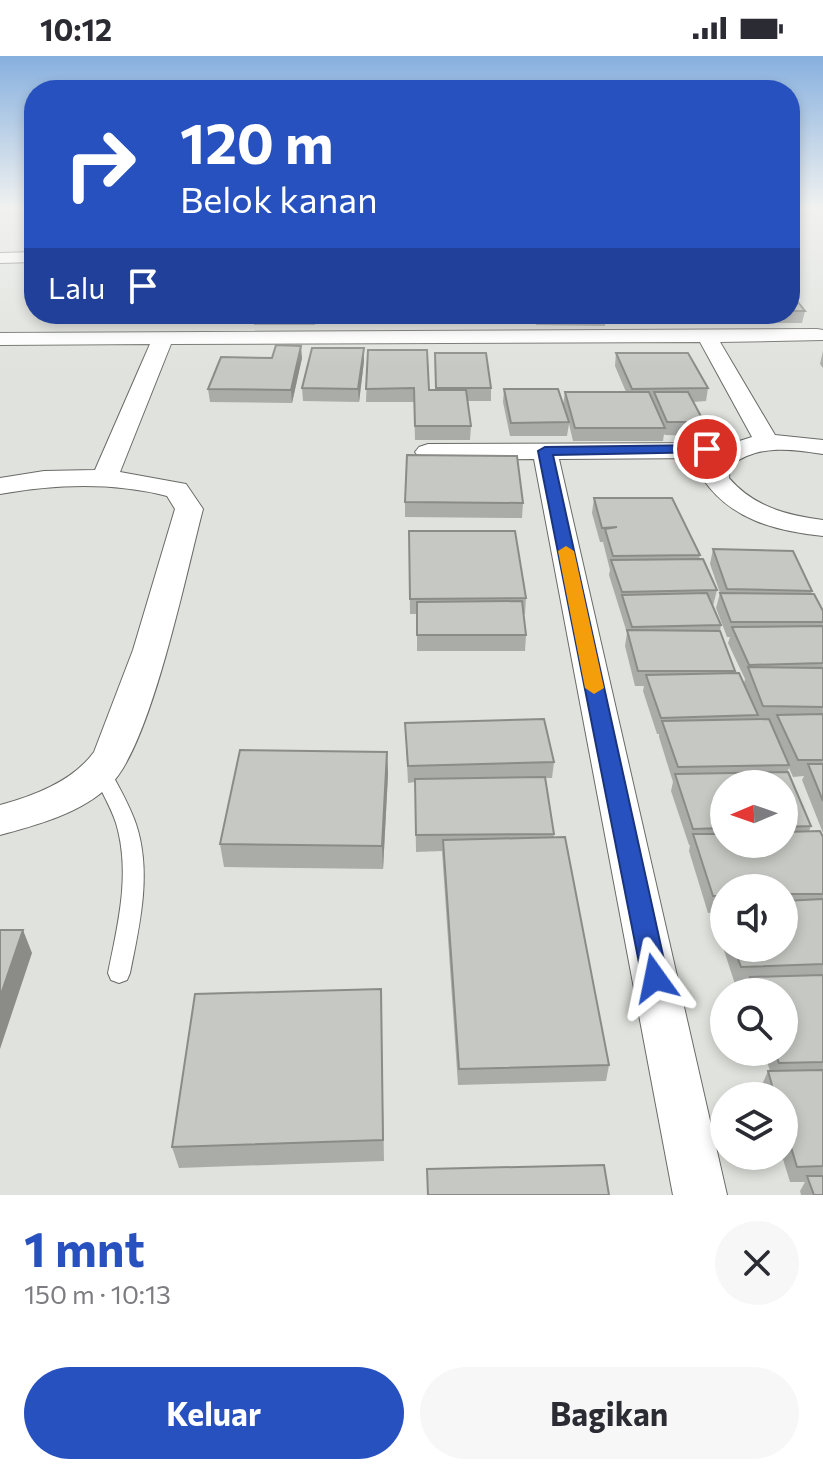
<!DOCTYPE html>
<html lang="id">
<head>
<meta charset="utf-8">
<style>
  :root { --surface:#fff; --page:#f7f7f7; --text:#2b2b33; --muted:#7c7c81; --accent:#2851c0 }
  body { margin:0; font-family:Commissioner,sans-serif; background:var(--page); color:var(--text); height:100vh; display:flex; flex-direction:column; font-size:30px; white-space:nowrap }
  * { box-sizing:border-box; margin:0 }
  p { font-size:26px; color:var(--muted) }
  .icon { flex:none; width:44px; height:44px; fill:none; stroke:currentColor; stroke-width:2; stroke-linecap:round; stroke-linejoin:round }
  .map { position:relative; height:1139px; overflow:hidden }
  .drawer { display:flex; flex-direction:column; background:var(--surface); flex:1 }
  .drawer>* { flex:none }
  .top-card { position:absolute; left:24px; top:24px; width:776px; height:244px; border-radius:32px; box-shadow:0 4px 12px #0003; background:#2851c0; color:#fff; overflow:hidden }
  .needle { width:52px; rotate:268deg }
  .buttons { position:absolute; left:710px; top:714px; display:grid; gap:16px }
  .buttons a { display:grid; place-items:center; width:88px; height:88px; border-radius:50%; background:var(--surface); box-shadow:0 4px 12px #0003; font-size:40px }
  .pin { position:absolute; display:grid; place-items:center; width:68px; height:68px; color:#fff; margin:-34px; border:4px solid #fff; border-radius:50%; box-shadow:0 2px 8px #0007 }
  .me { position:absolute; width:88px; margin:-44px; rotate:348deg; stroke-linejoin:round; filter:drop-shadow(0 0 6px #0008) }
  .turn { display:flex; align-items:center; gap:28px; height:168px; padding:0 24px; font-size:36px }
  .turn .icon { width:104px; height:104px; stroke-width:2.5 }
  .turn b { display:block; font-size:56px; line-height:68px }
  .then { display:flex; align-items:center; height:76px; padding:0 24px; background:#0003; gap:16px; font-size:30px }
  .round { display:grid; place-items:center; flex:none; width:84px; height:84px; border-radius:42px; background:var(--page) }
  .overview { display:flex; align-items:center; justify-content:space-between; height:136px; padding:0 24px }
  h1 { font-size:48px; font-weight:700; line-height:60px; color:var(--accent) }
  .action { display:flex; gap:16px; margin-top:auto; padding:16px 24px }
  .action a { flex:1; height:92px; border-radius:48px; background:var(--accent); color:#fff; font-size:32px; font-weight:700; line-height:92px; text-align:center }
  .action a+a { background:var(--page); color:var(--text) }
  .status { display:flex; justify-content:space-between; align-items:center; height:56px; padding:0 40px; background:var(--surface); direction:ltr }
  .status svg { height:22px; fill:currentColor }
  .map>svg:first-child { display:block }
</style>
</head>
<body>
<div class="status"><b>10:12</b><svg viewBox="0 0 49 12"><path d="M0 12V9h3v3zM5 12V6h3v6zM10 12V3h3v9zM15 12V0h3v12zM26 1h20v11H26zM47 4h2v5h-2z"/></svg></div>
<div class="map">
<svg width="823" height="1139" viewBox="0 0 823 1139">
  <rect width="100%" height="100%" fill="#e0e2dd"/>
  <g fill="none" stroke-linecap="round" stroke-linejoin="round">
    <!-- lane casing -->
    <g stroke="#696b66" stroke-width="2">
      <path id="lane" d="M 101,709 L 108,711 C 118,729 129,748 136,768 C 152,816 140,868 130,917 L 127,924 L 119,927 L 111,924 L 108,917 C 118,868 131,817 116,767 C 110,749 100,733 92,716 L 94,711 Z"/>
    </g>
    <!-- street casing -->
    <g stroke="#696b66" stroke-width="2">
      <g id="street">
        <polygon points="34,196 34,206 0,207 0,197"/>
        <path d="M 817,273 L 823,274 L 823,284 L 720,286 L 775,379 L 823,384 L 823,398 C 790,393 758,388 730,410 L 729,422 C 754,451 786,459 823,464 L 823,480 C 776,475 731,464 703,423 L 708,402 L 559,403 L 727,1139 L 673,1139 L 534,403 L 428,404 L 419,401 L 415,396 L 419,391 L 428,388 L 733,387 L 752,381 L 700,286 L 171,288 L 120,416 L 186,428 L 203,453 C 187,513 151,691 110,729 C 82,757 37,769 0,779 L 0,749 C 34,740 73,725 94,696 L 133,594 L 175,453 L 167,440 C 112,426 56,428 0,438 L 0,422 L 44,415 L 95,414 L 150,288 L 0,289 L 0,277 Z"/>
      </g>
    </g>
    <!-- lane -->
    <use href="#lane" fill="#fff" fill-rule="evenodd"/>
    <!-- street -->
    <use href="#street" fill="#fff" fill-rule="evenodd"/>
  </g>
  <!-- wall -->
  <g fill="#aaaca8" fill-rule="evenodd">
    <polygon points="790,236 805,255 802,267 761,267 755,258 790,258"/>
    <polygon points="253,258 317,258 315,269 254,269"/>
    <polygon points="322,258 359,258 322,259"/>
    <polygon points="533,258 606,258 605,270 536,269"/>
    <polygon points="364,292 364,305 359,346 303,345 302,332"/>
    <polygon points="368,294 429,334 436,334 435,297 491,332 491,345 468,345 471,370 470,384 415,384 414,346 366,346"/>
    <polygon points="823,295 823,312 820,308"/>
    <polygon points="616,297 708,332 706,345 693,346 704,366 701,380 665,379 664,378 663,385 573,385 569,368 567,380 510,380 503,346 504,333 563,349 565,336 626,336 615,310"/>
    <polygon points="302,302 292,347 210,346 208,333"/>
    <path d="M 594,442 L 700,499 L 699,503 L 717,534 L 713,550 L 721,569 L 720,575 L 735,615 L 735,617 L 744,627 L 745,623 L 728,587 L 730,581 L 727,581 L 716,552 L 720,537 L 710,508 L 713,493 L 812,535 L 811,538 L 823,555 L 823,777 L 802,724 L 804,720 L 793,721 L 789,712 L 787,716 L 811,770 L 809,775 L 823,781 L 823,1139 L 801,1139 L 800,1135 L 805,1126 L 790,1126 L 782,1100 L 784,1100 L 784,1040 L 764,1040 L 761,1031 L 768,1015 L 770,1015 L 764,996 L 784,996 L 784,936 L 745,936 L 748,927 L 735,928 L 714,864 L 717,856 L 708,857 L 689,795 L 690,789 L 689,789 L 671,735 L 673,726 L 659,681 L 659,678 L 657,678 L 643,635 L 644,630 L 635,630 L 625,590 L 627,577 L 609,519 L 610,514 L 603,486 L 600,486 L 592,457 ZM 724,728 L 784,728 L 784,788 L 724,788 ZM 724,832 L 784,832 L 784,892 L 724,892 Z"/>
    <polygon points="405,446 523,447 522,462 405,461"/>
    <polygon points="409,475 526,542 525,558 523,558 526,579 525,595 417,595 417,558 410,558"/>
    <polygon points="405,667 554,706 552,722 545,722 554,781 609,1009 606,1025 458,1029 442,795 416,796 415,726 408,727"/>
    <polygon points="387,696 388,718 383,813 224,811 220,788"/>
    <polygon points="381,933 384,1105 179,1112 172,1091"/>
  </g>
  <!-- shaded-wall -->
  <g fill="#8b8c88">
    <polygon points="301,290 302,302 292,347 291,334"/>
    <polygon points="364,292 364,305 359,346 358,333"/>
    <polygon points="387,696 388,718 383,813 382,790"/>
    <polygon points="23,874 32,897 0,993 0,941"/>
  </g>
  <!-- building -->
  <g fill="#c6c8c3" stroke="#8b8c88" stroke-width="2">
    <polygon points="790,236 805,255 790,255"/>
    <polygon points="276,289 301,290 291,334 208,333 221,301 272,302"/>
    <polygon points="312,292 364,292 358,333 302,332"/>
    <polygon points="368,294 427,294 429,334 466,334 471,370 415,370 414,332 366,333"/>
    <polygon points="435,297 486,297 491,332 436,332"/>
    <polygon points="616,297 688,297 708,332 632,333"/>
    <polygon points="504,333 558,333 569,366 511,367"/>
    <polygon points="565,336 649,336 665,372 575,372"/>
    <polygon points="654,336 688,336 704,366 667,366"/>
    <polygon points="407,399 517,400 523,447 405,446"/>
    <polygon points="594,442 672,442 700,499 613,500 605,473 617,471 602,472"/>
    <polygon points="409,475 515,475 526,542 410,543"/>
    <polygon points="713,493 793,495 812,535 727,533"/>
    <polygon points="703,503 717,534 622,536 611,504"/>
    <polygon points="707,537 721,569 632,571 622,539"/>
    <polygon points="720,537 814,538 823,555 823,566 731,566"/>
    <polygon points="522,545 526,579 417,579 417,546"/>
    <polygon points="823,570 823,607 749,609 732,571"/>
    <polygon points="627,574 720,575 735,615 638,615"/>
    <polygon points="748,611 823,612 823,651 763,650"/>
    <polygon points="739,617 758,659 661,662 646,619"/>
    <polygon points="823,658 823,704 798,704 777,659"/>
    <polygon points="544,663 554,706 408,710 405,667"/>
    <polygon points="769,663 789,709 678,711 662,665"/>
    <polygon points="240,694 387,696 382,790 220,788"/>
    <polygon points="808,708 823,708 823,745"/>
    <polygon points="788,716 811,770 784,771 784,728 724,728 724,772 693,773 675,718"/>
    <polygon points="545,721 554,778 416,779 415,723"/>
    <polygon points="820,775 823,781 823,838 784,838 784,832 724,832 724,840 713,840 693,778 724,778 724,788 784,788 784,776"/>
    <polygon points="565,781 609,1009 459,1013 443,784"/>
    <polygon points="823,843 823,908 741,911 734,892 784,892 784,845"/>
    <polygon points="719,848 724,848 724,862"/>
    <polygon points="0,874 23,874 0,941"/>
    <polygon points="823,919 823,1006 779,1007 775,996 784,996 784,936 755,936 750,921"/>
    <polygon points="381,933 383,1084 172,1091 195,938"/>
    <polygon points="823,1014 823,1110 797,1111 784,1068 784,1040 775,1040 768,1015"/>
    <polygon points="604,1109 609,1139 428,1139 427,1113"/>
    <polygon points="807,1120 823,1120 823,1139 814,1139"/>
  </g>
  <!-- sky -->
  <linearGradient id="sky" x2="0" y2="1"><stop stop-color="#87b0df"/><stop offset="0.49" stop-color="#f1f2f0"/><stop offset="1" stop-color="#f1f2f0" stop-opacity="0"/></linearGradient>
  <rect width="823" height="311" fill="url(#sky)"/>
  <!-- route -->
  <polygon fill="#2851c0" stroke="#1a357d" stroke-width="2" points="707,389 712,390 712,396 553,399 668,922 664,930 655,934 646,930 642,922 538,395 545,391"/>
  <!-- slow -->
  <polygon fill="#f59e0b" points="566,490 574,495 604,632 594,638 585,632 558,495"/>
</svg>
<div class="buttons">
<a><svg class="needle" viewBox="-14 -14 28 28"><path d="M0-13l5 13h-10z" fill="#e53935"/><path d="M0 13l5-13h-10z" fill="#7c7c81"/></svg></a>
<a><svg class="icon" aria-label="sound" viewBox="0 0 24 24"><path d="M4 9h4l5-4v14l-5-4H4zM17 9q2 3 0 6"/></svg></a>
<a><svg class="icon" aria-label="search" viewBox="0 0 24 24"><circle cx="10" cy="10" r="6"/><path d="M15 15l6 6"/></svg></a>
<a><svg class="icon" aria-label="layers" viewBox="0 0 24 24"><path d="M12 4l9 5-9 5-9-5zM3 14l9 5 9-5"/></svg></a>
</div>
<div class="pin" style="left:707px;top:393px;background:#d93025"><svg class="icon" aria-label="arrive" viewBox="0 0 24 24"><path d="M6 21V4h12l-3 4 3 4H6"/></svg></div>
<svg class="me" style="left:655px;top:922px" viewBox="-20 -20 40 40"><path d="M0-17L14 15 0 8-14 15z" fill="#2851c0" stroke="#fff" stroke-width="4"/></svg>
<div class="top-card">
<div class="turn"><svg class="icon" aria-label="right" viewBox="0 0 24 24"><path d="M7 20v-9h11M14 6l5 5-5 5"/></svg><div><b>120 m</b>Belok kanan</div></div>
<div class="then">Lalu<svg class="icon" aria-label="arrive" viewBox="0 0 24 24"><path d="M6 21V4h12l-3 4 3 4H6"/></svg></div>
</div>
</div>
<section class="drawer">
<div class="overview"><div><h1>1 mnt</h1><p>150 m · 10:13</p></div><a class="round"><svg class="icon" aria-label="close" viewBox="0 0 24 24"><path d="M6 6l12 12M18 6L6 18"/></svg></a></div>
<div class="action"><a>Keluar</a><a>Bagikan</a></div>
</section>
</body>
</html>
